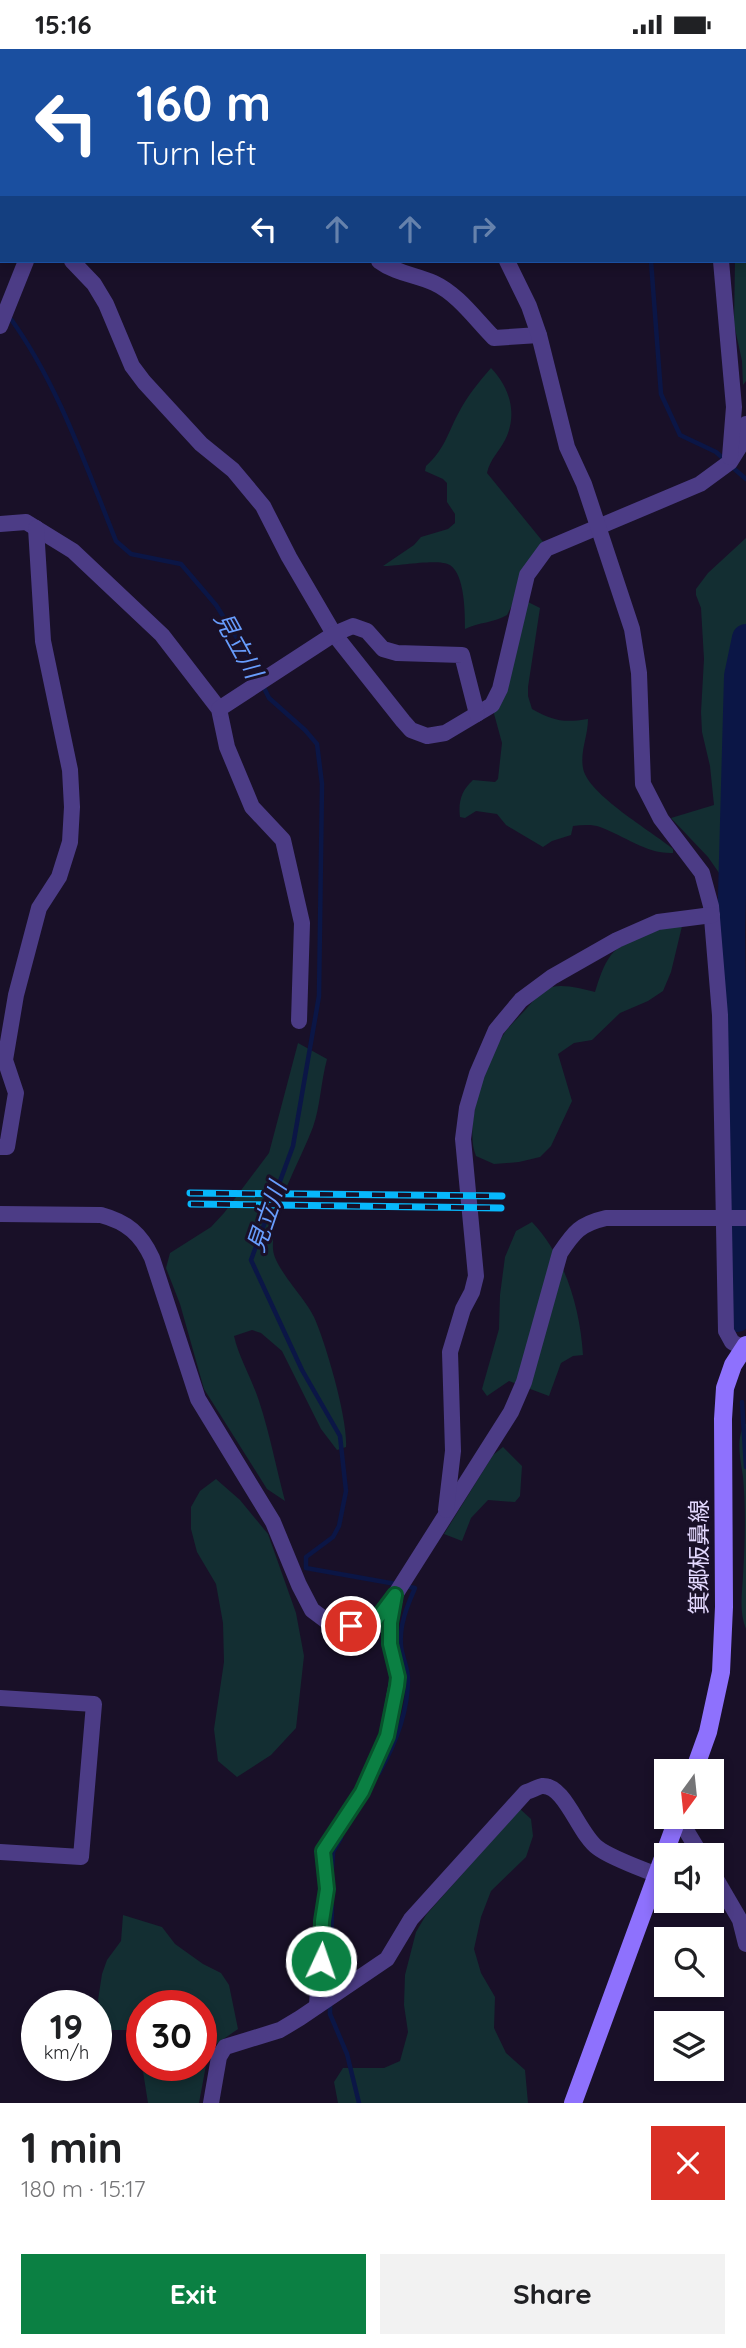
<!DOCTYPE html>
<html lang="en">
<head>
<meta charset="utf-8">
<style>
  :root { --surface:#fff; --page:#f2f2f2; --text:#202124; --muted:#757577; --accent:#0b8043 }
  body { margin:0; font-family:Quicksand,"Noto Sans JP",sans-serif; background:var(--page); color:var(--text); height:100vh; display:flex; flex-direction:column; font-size:26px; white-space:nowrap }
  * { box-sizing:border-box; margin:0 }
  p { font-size:23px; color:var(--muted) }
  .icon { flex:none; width:38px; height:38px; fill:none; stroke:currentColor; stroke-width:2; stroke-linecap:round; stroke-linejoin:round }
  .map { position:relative; height:2054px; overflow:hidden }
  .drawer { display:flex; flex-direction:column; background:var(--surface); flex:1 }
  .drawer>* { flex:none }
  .guide { position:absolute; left:0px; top:0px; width:747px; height:214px; box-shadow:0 4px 10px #0003; background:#1a4fa0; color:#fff; overflow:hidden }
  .needle { width:46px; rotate:195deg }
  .fabs { position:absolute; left:654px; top:1710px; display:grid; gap:14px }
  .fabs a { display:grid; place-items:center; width:70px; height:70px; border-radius:0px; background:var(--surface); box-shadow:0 4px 10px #0003; font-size:35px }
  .speed { position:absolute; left:21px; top:1941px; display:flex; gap:14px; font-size:35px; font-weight:700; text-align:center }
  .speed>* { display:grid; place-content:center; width:91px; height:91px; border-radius:50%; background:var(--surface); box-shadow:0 4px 10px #0003; line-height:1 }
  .speed small { font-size:18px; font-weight:400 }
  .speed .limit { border:10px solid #d22; background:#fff; color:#111 }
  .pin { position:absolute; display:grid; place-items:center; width:60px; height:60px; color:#fff; margin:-30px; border:4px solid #fff; border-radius:50%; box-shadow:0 2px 7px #0007 }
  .me { position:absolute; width:77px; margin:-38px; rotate:3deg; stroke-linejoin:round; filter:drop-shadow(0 0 5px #0008) }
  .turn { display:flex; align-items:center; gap:24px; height:147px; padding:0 21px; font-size:32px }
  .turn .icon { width:91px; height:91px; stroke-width:2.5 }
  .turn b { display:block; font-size:49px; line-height:60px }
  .lanes { display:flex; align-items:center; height:66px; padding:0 21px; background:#0003; justify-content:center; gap:35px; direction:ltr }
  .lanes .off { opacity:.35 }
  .round { display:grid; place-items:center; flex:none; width:74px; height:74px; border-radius:0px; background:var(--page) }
  .headline { display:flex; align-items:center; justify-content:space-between; height:119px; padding:0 21px }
  h1 { font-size:42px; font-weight:800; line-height:52px }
  .cta { display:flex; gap:14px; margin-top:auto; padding:14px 21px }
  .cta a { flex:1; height:80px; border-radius:0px; background:var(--accent); color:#fff; font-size:28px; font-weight:800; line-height:80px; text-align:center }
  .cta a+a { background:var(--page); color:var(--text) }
  .status { display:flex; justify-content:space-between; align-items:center; height:49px; padding:0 35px; background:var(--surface); direction:ltr }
  .status svg { height:19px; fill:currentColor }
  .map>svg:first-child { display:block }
</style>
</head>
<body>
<div class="status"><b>15:16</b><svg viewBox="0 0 49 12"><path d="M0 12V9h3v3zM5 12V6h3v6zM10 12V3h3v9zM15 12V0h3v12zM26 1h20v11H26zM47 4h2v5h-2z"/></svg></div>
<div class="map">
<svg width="746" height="2054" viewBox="0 0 746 2054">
  <rect width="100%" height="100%" fill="#191028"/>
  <!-- green -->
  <g fill="#132e32">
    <polygon points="688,0 746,0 746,332 743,336 742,312 734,275 735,212 746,212 746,2 689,2"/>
    <path d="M 491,319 C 510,339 518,365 505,391 C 499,403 490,410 487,424 L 544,494 L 507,566 C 494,574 479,573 465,580 C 465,564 465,526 450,516 C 439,509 398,517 383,517 L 414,496 L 421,488 L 448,480 L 455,474 L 455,465 L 447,453 L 447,434 L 443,430 L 425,422 L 426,417 C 444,401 447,386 458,365 C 467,347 479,333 491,319 Z"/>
    <polygon points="746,489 746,839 724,831 708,808 671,769 714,756 710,717 702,683 701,663 704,610 701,559 696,546 696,540 708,524"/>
    <path d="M 526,552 L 540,559 L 528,638 L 528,647 L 532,660 C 554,672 563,674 588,670 C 588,687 580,702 583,719 C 587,745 653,783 673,800 L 673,804 C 646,805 625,787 600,778 C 592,775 582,776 573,777 L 571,786 L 552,792 L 543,798 L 506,776 L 497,765 L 476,762 L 465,769 L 460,768 C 458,752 462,741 473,731 L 495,733 L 498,730 L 502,694 L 493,661 Z"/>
    <path d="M 683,873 L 671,923 L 663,942 L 648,952 L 620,964 L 592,991 L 574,994 L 558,1005 L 572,1052 L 551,1097 L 540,1108 L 519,1113 L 494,1115 L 476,1107 C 463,1075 487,1011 505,983 C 511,975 520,967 527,959 C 533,952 542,941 552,938 C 565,935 582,940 595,943 C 599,930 603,917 611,906 C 624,890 663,880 683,873 Z"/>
    <path d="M 298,994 L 327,1010 C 321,1032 320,1059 313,1078 C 299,1115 271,1159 273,1200 C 274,1219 306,1250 314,1268 C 326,1295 348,1370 346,1398 L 337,1401 L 321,1380 L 282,1302 L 261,1284 L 252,1281 L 234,1287 C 239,1309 252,1330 259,1352 C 270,1385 276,1419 285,1452 L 267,1440 L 204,1340 L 180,1255 L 166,1219 L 170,1204 L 211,1178 L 224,1164 L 269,1104 Z"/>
    <path d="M 532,1173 C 565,1208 580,1258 583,1306 L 573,1307 L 561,1314 L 549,1347 L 509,1332 L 487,1347 L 482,1340 L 499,1280 L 500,1246 L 505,1208 L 516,1182 Z"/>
    <path d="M 745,1375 L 746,1375 L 746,1580 C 739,1562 742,1546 743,1527 C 745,1495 746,1460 743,1428 C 741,1412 735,1390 745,1375 Z"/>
    <polygon points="503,1398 522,1417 520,1447 515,1453 488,1451 471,1469 462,1492 444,1485 493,1406"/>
    <polygon points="216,1430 240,1451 268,1485 296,1564 304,1607 296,1679 271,1706 237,1728 218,1712 214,1680 224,1613 223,1574 216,1535 197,1503 191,1480 191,1458 200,1442"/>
    <polygon points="520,1760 531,1770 533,1787 526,1808 491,1842 481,1868 474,1900 481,1924 495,1948 494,1979 506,2004 525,2021 528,2054 338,2054 334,2033 343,2019 384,2019 400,2012 408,1983 404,1956 405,1926 416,1883 426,1866"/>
    <polygon points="123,1866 162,1878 175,1895 203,1915 221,1924 229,1936 238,1980 209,2000 199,2054 148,2054 142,2016 201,2016 201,1956 142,1956 142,1981 108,1981 98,1951 102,1925 107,1911 121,1892"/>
  </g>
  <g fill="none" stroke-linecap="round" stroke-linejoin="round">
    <!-- stream -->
    <g stroke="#0b1646" stroke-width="4.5">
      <polyline points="546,0 549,2"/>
      <polyline points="651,212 661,345 680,386 716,403 725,411"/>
      <path d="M 8,266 C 58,334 85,415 116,492 L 131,505 L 181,515 L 216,556 L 249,608 L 259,629"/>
      <polyline points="731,417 746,430"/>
      <polyline points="263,637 269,649 305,681 317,695 322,735 319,947 293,1097 251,1211 302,1321 340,1387 346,1442 339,1477 333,1488 306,1508 306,1519 396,1535"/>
      <polyline points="742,1353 746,1418"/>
      <path d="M 379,1724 C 395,1696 408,1663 408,1630 C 408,1619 402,1608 401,1597 C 399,1577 407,1557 415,1539 L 404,1537"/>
      <polyline points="332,1820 333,1803 341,1789"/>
      <polyline points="330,1942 332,1857"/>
      <polyline points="330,1955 330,1965 347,2005 359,2054"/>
    </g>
    <!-- river -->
    <polyline stroke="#0b1646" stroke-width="28" points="737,1269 731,883 738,627 746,589"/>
    <!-- minor -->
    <g stroke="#4c3c86" stroke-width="16">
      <polyline points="352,0 353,2"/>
      <polyline points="675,0 676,2"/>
      <polyline points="0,10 2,16"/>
      <polyline points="72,212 94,235 106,255 132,317 144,333 201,395 233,421 263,457 289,508 334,585 403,672 411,681 427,687 445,684 492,656 500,640 527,526 546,500 700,435 730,413 740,397 746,375"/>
      <path d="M 379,212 C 395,224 416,226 434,234 C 458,245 476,271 494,289 L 539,286"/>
      <polyline points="507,212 529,257 539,286 567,398 584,435 632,580 639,624 643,735 661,770 702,824 711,857 720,966 726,1282 732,1293 743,1299"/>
      <polyline points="721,212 734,358 730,408"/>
      <polyline points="0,277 26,212"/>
      <polyline points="0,475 26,473 73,502 162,586 219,660 227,698 252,758 283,791 302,874 299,972"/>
      <polyline points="219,660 334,585 353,577 367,582 383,600 397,604 462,606 477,665"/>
      <polyline points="0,1098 7,1098 16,1044 5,1011 16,946 39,859 59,828 70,793 72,758 70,721 43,592 36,479"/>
      <path d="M 0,1165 L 101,1166 C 127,1173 141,1185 152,1209 L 198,1350 L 273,1473 L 299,1536 L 312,1561 L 328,1573 L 351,1577 L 377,1570 L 395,1546 L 511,1363 L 524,1333 L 560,1204 C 574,1183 580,1175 606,1169 L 746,1169"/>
      <polyline points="446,1461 453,1402 450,1303 463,1260 472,1243 476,1227 463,1090 467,1059 477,1025 496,981 521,951 552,928 617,891 658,873 712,866"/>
      <polyline points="0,1649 94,1655 81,1808 0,1803"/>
      <polyline points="678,1768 701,1806"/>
      <polyline points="712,1823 740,1871 746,1895"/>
      <polyline points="317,1957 322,1872 327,1840 323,1802 362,1743 387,1687 398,1628 390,1595 390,1574 395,1549"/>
      <path d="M 211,2054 L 219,2008 L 225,1998 L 280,1981 L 300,1969 L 387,1910 L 411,1870 L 526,1743 C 531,1742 537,1738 542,1737 C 565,1735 579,1786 598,1799 C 611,1809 640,1819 657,1826"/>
    </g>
    <!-- secondary -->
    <g stroke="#8e71fd" stroke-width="18">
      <polyline points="694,1722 708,1683 721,1623 724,1558 723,1370 725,1339 733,1316 746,1296"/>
      <polyline points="573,2054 678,1768"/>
    </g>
    <!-- rail casing -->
    <g stroke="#07b7fb" stroke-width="7">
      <g id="rail">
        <polyline points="190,1144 502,1147"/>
        <polyline points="191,1155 501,1159"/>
      </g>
    </g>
    <!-- rail -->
    <use href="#rail" stroke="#191028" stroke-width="4.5" stroke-dasharray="13" stroke-linecap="butt"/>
  </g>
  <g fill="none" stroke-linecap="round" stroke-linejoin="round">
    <!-- route casing -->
    <g stroke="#07532c" stroke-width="18">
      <polyline id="route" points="321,1912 322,1872 327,1840 323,1802 362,1743 387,1687 397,1637 398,1628 390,1595 390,1574 395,1546 377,1570 351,1577"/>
    </g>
    <!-- route -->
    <use href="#route" stroke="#0b8043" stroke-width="12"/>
  </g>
  <g text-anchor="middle" stroke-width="6" stroke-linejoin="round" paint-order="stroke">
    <!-- street labels -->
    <g font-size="23" fill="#e3d8fe" stroke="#191028">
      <text transform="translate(699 1508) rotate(-90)" y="8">箕郷板鼻線</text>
    </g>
    <!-- water labels -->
    <g font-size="24" font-style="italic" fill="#689dfd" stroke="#191028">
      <text transform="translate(238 596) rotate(61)" y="8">見立川</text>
      <text transform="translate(267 1168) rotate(-71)" y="8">見立川</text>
    </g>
  </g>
</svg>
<div class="fabs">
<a><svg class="needle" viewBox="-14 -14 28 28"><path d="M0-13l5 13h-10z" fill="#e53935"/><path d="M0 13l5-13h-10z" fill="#757577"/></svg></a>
<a><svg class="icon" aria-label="sound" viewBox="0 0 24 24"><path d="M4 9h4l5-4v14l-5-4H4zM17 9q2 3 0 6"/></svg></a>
<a><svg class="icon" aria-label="search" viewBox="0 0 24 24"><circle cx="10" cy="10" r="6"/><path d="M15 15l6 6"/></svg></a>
<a><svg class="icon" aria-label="layers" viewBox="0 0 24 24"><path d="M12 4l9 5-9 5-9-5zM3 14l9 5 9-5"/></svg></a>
</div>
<div class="speed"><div>19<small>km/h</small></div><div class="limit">30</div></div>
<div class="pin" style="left:351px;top:1577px;background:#d93025"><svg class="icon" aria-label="arrive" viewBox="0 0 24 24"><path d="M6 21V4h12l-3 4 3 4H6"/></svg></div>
<svg class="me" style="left:321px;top:1912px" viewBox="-20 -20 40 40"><circle r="17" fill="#0b8043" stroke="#fff" stroke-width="3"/><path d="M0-11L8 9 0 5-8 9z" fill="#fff"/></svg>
<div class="guide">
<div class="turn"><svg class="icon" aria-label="left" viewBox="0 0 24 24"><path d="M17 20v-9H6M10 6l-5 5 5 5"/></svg><div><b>160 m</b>Turn left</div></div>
<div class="lanes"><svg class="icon" aria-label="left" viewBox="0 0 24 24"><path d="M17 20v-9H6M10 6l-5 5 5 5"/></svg><svg class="icon off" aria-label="ahead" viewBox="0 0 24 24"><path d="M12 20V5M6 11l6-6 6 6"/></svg><svg class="icon off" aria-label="ahead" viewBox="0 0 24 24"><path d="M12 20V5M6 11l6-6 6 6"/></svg><svg class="icon off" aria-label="right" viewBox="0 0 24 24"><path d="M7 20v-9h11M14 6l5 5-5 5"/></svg></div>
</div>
</div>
<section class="drawer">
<div class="headline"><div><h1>1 min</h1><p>180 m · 15:17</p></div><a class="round" style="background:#d93025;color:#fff"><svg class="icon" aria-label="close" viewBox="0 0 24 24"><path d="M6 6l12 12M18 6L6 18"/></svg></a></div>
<div class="cta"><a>Exit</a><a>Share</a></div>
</section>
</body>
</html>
